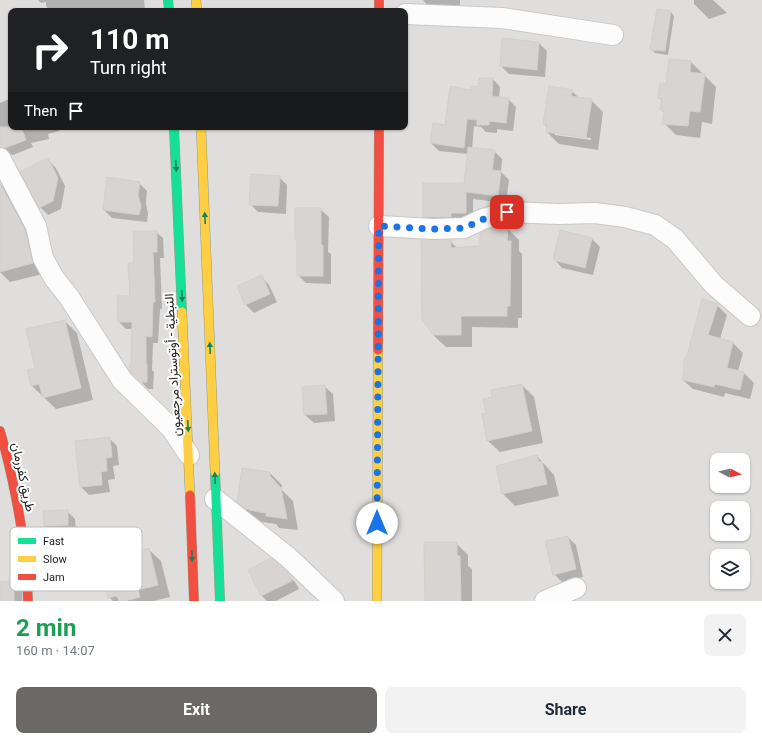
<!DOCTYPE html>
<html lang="en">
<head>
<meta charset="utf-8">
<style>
  :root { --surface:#fff; --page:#f2f2f3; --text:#1f2937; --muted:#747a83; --accent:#6a6968 }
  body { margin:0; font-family:Roboto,Vazirmatn,sans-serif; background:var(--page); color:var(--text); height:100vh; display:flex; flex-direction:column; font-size:15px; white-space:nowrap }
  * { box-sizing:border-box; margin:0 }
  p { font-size:13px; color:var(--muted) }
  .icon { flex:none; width:22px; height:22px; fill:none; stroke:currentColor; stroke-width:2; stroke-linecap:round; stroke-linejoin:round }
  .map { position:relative; height:601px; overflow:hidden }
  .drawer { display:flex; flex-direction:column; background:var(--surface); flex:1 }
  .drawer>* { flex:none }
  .banner { position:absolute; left:8px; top:8px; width:400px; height:122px; border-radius:8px; box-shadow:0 1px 3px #0004; background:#202124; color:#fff; overflow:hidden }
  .needle { width:26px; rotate:97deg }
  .buttons { position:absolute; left:710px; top:453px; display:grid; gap:8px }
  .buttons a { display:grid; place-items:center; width:40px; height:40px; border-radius:8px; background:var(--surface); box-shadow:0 1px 3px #0004; font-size:20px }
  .pin { position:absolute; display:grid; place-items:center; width:34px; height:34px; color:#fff; margin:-17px; border-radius:8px; box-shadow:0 2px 6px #0006 }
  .me { position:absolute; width:44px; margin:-22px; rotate:0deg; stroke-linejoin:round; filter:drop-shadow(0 0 3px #0008) }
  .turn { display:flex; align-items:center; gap:14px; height:84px; padding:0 16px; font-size:18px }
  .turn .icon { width:52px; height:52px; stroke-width:2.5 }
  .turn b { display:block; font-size:28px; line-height:34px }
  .then { display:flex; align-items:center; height:38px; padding:0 16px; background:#0003; gap:8px; font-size:15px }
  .round { display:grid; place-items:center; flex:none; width:42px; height:42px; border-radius:8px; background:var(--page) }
  .summary { display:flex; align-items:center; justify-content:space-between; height:68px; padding:0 16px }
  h1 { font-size:24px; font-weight:700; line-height:30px; color:#1e9e55 }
  .button { display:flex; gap:8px; margin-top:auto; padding:8px 16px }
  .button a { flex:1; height:46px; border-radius:8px; background:var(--accent); color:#fff; font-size:16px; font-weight:700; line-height:46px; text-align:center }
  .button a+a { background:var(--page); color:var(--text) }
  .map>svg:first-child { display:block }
</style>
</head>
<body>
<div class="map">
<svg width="762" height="601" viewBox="0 0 762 601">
  <rect width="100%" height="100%" fill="#f0eeeb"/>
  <!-- residential -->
  <path fill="#dfdedc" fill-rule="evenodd" d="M 0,0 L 762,0 L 762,601 L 0,601 ZM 11,11 L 405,11 L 405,127 L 11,127 ZM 717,460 L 743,460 L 743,486 L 717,486 ZM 717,508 L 743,508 L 743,534 L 717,534 ZM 717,556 L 743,556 L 743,582 L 717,582 Z"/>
  <!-- shadow -->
  <g fill="#0003" fill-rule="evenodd">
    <polygon points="38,0 144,0 145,10 143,10 143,11 51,11 46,6 46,2 41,3"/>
    <polygon points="423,0 460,0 460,5 430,8"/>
    <polygon points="694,0 713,0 727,13 709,19 694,4"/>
    <polygon points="671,12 674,16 668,55 655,53 651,49"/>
    <polygon points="503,39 539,43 547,51 545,77 509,74 501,66"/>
    <polygon points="691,62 716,87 712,124 702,122 700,138 676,135 664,123 665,113 661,110 662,101 659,97 667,84"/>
    <polygon points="493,79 500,87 499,98 508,99 516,107 513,131 497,129 497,133 486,132 481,127 474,126 472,149 494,151 502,159 501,172 509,180 506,203 473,199 473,220 431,224 424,216 465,184 468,154 439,151 431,143 446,126 472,91 479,88"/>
    <path d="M 572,91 L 580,99 L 591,100 L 603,112 L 598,150 L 559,144 L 547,132 L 547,127 L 544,124 ZM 555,133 L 591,138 L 591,140 L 555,135 Z"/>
    <polygon points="11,98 11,127 58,127 59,131 48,134 49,139 31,143 33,147 13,155 9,153 1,146 0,142 0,103"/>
    <polygon points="48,160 56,168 65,186 61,209 48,215 40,207"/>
    <polygon points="279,177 287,185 286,214 258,212 250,204"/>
    <polygon points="139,183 147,191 146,203 148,214 147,222 112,218 104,210"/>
    <polygon points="0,184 10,194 36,242 43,274 10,282 0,272"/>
    <polygon points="320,209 329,217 328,252 331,254 331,284 306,283 298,275 298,241 296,238"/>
    <polygon points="507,228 519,240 519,251 522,254 522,318 518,318 518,328 472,327 472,347 446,347 433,335 450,241 458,249 481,247"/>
    <polygon points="561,231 592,239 600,247 593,275 562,268 554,259"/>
    <polygon points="156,232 163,238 164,258 160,258 162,309 160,309 158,343 153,343 152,370 154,372 153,389 148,389 132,372 133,329 126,329 119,322 131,296 135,264"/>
    <polygon points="261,276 269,285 277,302 254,313 246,305 238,287"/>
    <polygon points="717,305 727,315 720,339 733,343 743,353 738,371 744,373 754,383 750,399 725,393 724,397 693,389 683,380"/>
    <polygon points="65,321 77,333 93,400 56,409 32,386 28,370 37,368"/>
    <polygon points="522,385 534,397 543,443 500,452 487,440 487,414 493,398"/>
    <polygon points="324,386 333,394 335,421 314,423 305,415 303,388"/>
    <polygon points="109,438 117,446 119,465 113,466 115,479 108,480 110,492 89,495 81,487 76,442"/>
    <polygon points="537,456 554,475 559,496 515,506 503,494 497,467"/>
    <polygon points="270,473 282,485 281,489 293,501 298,530 279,528 276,524 262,522 250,514 238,502"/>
    <polygon points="67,511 75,519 76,533 53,534 45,526"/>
    <polygon points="568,537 576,545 583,577 562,582 554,574"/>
    <polygon points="133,543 142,551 148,549 161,561 170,597 154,601 113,601 109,597 109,569"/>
    <polygon points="456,543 468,555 468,566 472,569 472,601 426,601"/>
    <polygon points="281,568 295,582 299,589 276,601 267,601 262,596 249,570"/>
    <polygon points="14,582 22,590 22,601 1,601"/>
  </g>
  <!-- building -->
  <g fill="#d7d4d2" stroke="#d3d0cc">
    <polygon points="657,9 671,11 665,51 650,50"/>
    <polygon points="502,38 539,42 537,70 500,66"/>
    <polygon points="669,59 691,61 690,72 705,74 700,112 690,111 688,126 662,124 664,111 660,110 662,98 658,98 660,83 666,83"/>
    <polygon points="479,78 493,78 492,96 509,98 506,123 489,121 489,125 477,125 477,120 467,119 464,148 430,143 433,123 445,125 450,86 471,90 472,86 478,87"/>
    <polygon points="549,86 573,90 571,96 592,99 586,138 546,132 547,125 543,124"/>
    <polygon points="0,127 21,127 26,140 5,148 0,147"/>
    <polygon points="468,147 495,150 492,170 501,171 498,196 466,192 466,213 451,213 451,217 423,217 423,183 464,183"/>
    <polygon points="48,158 58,178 53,201 39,208 20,172"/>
    <polygon points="251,174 280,176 278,206 249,205"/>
    <polygon points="107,177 140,182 138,195 141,206 139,215 103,210"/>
    <polygon points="0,183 25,230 33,263 0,272"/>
    <polygon points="295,208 321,208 321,245 323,245 323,276 297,276 297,239 295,239"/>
    <polygon points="496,227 508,227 507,241 511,241 510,306 507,306 507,316 461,316 461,335 433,335 422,319 421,240 451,240 451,248 480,246 480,233"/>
    <polygon points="560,230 592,238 585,268 553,260"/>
    <polygon points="133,231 157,231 157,252 153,252 155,302 153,302 152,337 146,336 146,364 147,364 147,382 141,382 130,371 130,364 131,364 132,323 131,322 118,322 117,296 130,296 128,263 134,263"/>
    <polygon points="262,275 270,294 245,305 237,286"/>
    <polygon points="702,299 718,304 708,335 733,342 727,368 744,372 740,390 715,384 714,387 682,380 684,372 684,361 688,352"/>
    <polygon points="65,320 81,388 43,398 39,384 31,386 27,370 35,368 26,329"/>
    <polygon points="522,384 532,431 487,441 482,414 486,413 483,399 492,397 491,390"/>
    <polygon points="325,385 327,414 304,415 302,387"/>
    <polygon points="110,437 112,457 106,458 107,471 101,472 102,485 80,487 75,441"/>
    <polygon points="537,455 539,462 542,461 547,484 502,494 496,466"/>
    <polygon points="242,468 270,472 270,476 281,488 287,519 266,516 266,513 249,510 249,509 246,509 237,502"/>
    <polygon points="68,510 68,525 44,526 43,511"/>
    <polygon points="568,536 576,569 553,575 545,541"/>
    <polygon points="133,541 136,552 149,548 158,585 138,590 140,597 125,601 119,601 117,596 108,598 101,570 108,568 114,560 116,559"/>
    <polygon points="424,542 457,542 457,556 460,556 461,601 425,601"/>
    <polygon points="271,558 278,564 280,567 281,567 288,572 292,581 261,596 248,570"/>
    <polygon points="14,581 14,601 0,601 0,582"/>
  </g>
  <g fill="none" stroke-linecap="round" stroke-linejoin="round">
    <!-- street casing -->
    <g stroke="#c9c8c7" stroke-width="22">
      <g id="street">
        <polyline points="405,14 502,18 613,35"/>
        <polyline points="0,158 36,226 43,258 54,278 69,297 122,380 171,428 189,455"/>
        <polyline points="379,226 433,229 464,228 483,219 507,212 558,214 595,213 625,217 655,225 675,239 714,285 750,316"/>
        <polyline points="215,499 288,557 334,601"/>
        <polyline points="545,601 576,588"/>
      </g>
    </g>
    <!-- fast casing -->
    <g stroke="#999a82" stroke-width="10">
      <g id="fast">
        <polyline points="168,0 169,11"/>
        <polyline points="174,127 182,312"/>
        <polyline points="215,472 220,601"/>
      </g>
    </g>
    <!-- slow casing -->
    <g stroke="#999a82" stroke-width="10">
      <g id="slow">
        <polyline points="196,0 197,11"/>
        <polyline points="201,127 215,472"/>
        <polyline points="182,312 190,495"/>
        <polyline points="377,601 378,350"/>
      </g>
    </g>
    <!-- jam casing -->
    <g stroke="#999a82" stroke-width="10">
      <g id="jam">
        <polyline points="379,0 379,11"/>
        <polyline points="378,350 379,127"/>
        <path d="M 0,431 C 12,472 20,515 26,558 C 28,572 27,587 28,601"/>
        <polyline points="190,495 194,601"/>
      </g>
    </g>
    <!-- street -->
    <use href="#street" stroke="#fdfcfc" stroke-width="20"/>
    <!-- fast -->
    <use href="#fast" stroke="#16e098" stroke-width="9"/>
    <!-- slow -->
    <use href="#slow" stroke="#ffcf43" stroke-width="9"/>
    <!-- jam -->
    <use href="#jam" stroke="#f24e42" stroke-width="9"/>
  </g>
  <!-- one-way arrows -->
  <defs><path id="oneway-solid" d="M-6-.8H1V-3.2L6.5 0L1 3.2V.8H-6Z"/></defs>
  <g fill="#1c815d">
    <use href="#oneway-solid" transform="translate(176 166) rotate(87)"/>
    <use href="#oneway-solid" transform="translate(205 218) rotate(-92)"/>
    <use href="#oneway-solid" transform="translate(182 296) rotate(87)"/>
    <use href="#oneway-solid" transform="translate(210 348) rotate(-92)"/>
    <use href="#oneway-solid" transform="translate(188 426) rotate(87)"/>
    <use href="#oneway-solid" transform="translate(215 478) rotate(-92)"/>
    <use href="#oneway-solid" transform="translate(192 556) rotate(88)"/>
  </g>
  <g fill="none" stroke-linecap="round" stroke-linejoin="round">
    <!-- route -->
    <polyline stroke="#1a73e8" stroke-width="7" stroke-dasharray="0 12.6" points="377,523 379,226 433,229 464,228 484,219 507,212"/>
  </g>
  <g text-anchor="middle" stroke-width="4" stroke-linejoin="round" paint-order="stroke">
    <!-- street labels -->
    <g font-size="13" fill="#222" stroke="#fff">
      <text transform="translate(172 365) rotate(-93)" y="5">النبطية - أوتوستراد مرجعيون</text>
      <text transform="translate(24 477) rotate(78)" y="5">طريق كفررمان</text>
    </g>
  </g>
  <!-- legend -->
  <rect x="10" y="527" width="132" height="64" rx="6" fill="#fff" stroke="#bdbdbd" stroke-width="1"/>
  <rect x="18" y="538" width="18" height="6" fill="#16e098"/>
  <rect x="18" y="556" width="18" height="6" fill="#ffcf43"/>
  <rect x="18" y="574" width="18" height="6" fill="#f24e42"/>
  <g font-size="11" fill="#222">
    <text x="43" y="545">Fast</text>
    <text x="43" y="563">Slow</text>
    <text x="43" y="581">Jam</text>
  </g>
</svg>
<div class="buttons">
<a><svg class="needle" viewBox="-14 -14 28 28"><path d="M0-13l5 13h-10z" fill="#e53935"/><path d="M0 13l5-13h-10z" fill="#747a83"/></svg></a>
<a><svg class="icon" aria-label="search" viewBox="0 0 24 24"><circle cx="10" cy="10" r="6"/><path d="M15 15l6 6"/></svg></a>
<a><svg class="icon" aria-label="layers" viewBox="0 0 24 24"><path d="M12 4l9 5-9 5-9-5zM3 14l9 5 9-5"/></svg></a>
</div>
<div class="pin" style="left:507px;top:212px;background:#d93025"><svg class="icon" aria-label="arrive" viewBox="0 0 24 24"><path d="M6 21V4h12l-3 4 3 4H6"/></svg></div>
<svg class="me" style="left:377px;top:523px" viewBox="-20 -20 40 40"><circle r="19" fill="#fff"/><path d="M0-13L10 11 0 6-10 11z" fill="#1a73e8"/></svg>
<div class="banner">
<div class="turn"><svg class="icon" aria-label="right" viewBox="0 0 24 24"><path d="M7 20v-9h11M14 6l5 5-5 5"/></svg><div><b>110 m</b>Turn right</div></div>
<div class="then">Then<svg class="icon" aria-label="arrive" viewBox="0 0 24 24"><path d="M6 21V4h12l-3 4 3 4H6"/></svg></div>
</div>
</div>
<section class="drawer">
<div class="summary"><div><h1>2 min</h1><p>160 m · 14:07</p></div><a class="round"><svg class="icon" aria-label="close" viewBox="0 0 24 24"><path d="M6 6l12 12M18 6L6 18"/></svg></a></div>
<div class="button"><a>Exit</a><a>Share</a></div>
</section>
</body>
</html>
